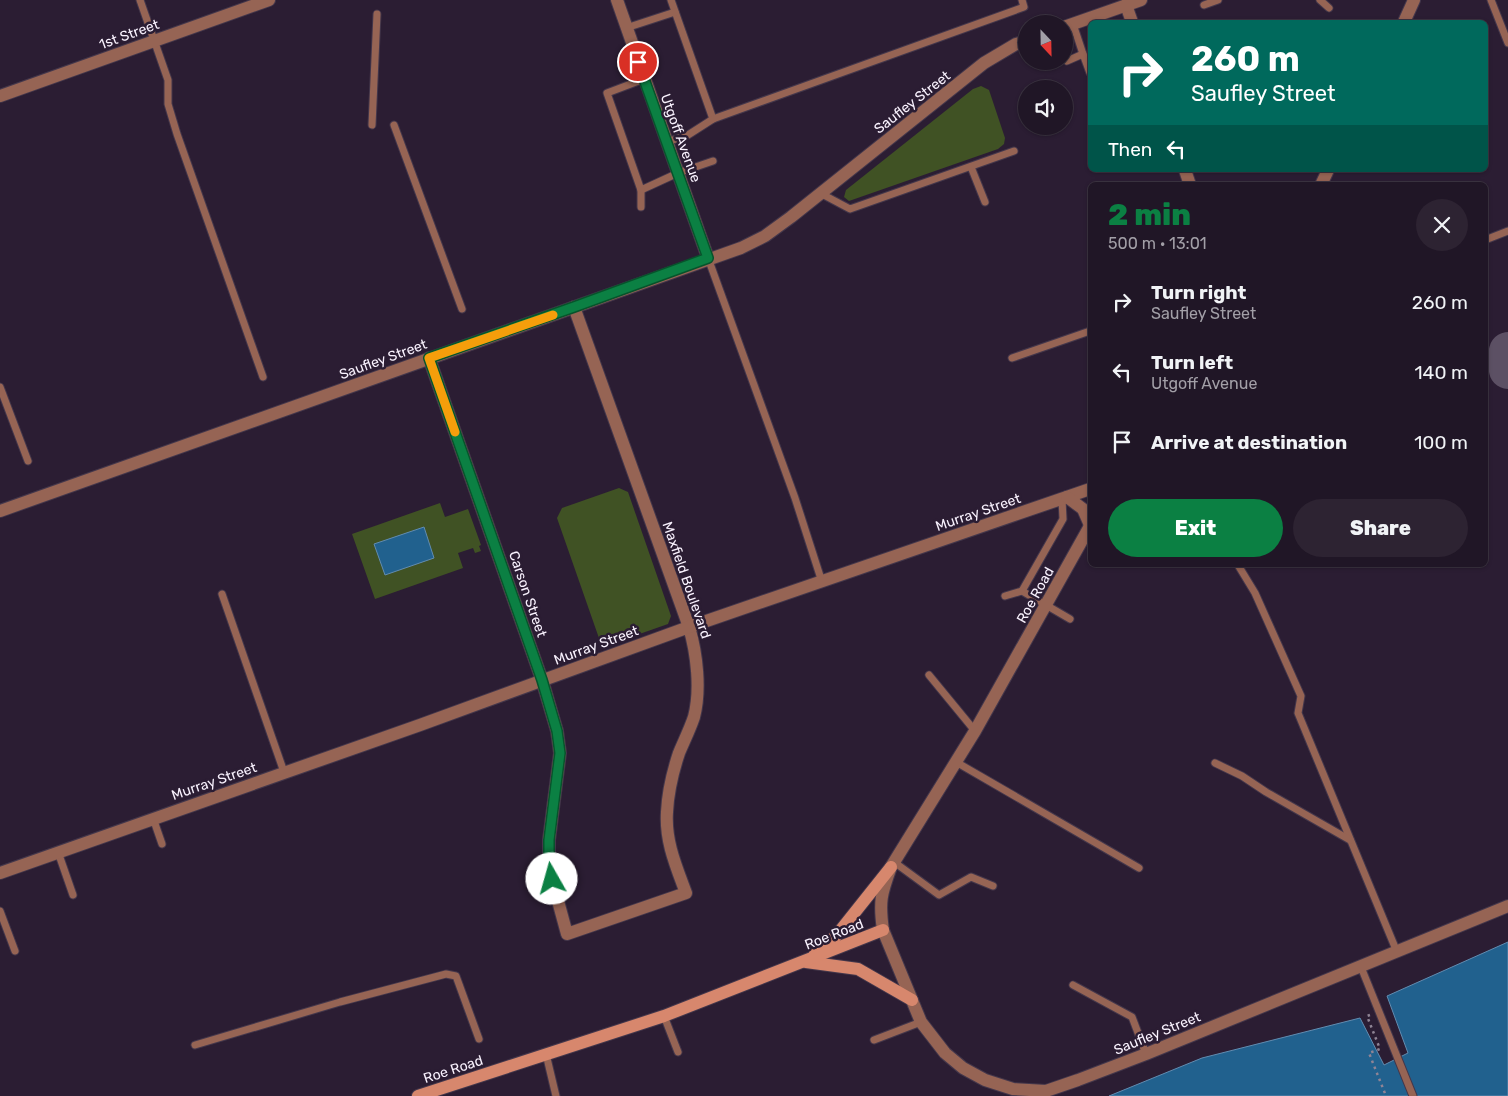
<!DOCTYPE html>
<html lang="en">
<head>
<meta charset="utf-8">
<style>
  :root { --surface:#201626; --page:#2d2332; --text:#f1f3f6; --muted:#a29fa7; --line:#3d3543; --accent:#0b8043 }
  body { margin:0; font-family:Rubik,sans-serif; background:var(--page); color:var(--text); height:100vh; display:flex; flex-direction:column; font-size:19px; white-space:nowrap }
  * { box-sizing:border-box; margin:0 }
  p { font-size:16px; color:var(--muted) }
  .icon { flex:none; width:28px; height:28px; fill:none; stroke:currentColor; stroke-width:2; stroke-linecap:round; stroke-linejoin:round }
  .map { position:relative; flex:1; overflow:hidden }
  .details { position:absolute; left:1088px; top:182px; width:400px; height:385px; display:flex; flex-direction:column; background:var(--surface); border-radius:8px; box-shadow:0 1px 4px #0004,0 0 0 1px var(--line) }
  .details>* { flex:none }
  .hud { position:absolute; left:1088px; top:20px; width:400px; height:152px; border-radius:8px; box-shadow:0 1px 4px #0004,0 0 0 1px var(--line); background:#00695c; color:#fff; overflow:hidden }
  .needle { width:32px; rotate:158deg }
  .buttons { position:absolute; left:1018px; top:15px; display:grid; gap:10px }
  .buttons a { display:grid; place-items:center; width:55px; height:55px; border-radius:50%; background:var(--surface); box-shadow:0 1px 4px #0004,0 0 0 1px var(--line); font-size:25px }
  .pin { position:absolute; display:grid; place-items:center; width:42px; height:42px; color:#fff; margin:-21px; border:2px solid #fff; border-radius:50%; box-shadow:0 1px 5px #0007 }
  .me { position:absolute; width:55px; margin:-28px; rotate:353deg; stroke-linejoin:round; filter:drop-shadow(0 0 4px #0008) }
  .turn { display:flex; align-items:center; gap:18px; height:105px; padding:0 20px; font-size:22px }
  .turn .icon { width:65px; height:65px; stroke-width:2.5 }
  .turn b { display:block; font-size:35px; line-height:42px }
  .then { display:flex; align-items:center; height:48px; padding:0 20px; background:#0003; gap:10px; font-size:19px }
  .round { display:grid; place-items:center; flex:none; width:52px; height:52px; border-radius:26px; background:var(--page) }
  .summary { display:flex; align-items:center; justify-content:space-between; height:85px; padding:0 20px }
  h1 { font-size:30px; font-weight:800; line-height:38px; color:var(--accent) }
  .button { display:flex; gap:10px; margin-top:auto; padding:10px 20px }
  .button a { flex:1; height:58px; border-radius:30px; background:var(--accent); color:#fff; font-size:20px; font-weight:800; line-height:58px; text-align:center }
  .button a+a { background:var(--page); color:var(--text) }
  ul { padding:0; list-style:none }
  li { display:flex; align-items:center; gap:15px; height:70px; padding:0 20px }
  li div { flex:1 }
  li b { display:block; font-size:19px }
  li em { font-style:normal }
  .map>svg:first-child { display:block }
</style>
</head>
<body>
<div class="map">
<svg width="1508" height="1096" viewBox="0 0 1508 1096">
  <rect width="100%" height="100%" fill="#2b1d33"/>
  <!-- green -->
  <g fill="#405224">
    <polygon points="981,86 989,90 1005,138 1004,144 998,149 849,201 844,197 846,190 973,89"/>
    <polygon points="619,488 628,492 671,616 668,624 608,645 600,641 557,518 562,508"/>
    <polygon points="440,503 445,517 468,509 481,545 479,546 481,551 475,553 473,548 458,553 463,568 375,599 352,534"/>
  </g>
  <!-- water -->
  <g fill="#21618e" stroke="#628cb0">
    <polygon points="424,527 434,558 385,575 374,544"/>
    <polygon points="1508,942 1508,1096 1109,1096 1202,1058 1360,1018 1384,1065 1408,1053 1387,996"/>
  </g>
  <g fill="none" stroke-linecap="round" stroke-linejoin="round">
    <!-- taxiway -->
    <polyline stroke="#5c5064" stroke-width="38" points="1508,351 1506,359 1508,370"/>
    <!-- service casing -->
    <g stroke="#44374b" stroke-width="9">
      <g id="service">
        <polyline points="140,0 168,80 168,104 177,134 263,377"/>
        <polyline points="671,0 713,119"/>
        <polyline points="1320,0 1329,8"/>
        <polyline points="1491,0 1508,43"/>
        <polyline points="1204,5 1218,0"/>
        <polyline points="1073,24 1083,54"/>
        <polyline points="626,28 675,12"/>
        <polyline points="1067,61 1083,54 1090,73"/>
        <polyline points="372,125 377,14"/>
        <polyline points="394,125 462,309"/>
        <polyline points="667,142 688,135 713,119 1024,7 1022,0"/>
        <polyline points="971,167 985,202"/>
        <polyline points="641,190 678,173 713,161"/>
        <polyline points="820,193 850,209 1014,151"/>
        <polyline points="641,207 641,190 607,93 644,79"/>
        <polyline points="1485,240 1508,231"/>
        <polyline points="708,258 795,498 822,582"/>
        <polyline points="1012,358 1090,331"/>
        <polyline points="0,387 28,461"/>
        <polyline points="1238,565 1255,593 1301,696 1298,713 1397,952"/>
        <polyline points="1022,591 1070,619"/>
        <polyline points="222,594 284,772"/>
        <polyline points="1005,596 1022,591 1063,519 1062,499"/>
        <polyline points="929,675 975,731"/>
        <polyline points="956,762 1139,868"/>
        <polyline points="1215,763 1242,776 1266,792 1350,840"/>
        <polyline points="153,818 162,844"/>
        <polyline points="58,852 73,895"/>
        <polyline points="894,862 939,895 971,877 993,886"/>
        <polyline points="0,911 15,951"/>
        <polyline points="1361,967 1413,1096"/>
        <polyline points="1073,985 1132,1017 1146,1054"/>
        <polyline points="664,1016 678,1052"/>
        <polyline points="874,1040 921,1022"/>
        <polyline points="195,1045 340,1002 446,974 456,976 479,1039"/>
        <polyline points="546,1054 556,1096"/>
      </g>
    </g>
    <!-- minor casing -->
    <g stroke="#44374b" stroke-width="14">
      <g id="minor">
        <polyline points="617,0 708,258"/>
        <polyline points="1126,5 1132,22"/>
        <polyline points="1064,27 1141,0"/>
        <polyline points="0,96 269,0"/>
        <polyline points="1185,170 1190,185"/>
        <path d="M 429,358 L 542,680 L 557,731 L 560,753 L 549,840 L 549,868 L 567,934 L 686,893 C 676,866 665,841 667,812 C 668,792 673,771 679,753 C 684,741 690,729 694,717 C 701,690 697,654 689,627 L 574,307"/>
        <polyline points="0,511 741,248 765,236 791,217 984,63 1016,44 1026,41"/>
        <polyline points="0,873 420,725 689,627 1090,489"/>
        <polyline points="883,930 921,1022 945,1053 963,1068 985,1080 1013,1089 1046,1091 1078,1080 1146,1054 1508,906"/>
      </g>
    </g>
    <!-- tertiary casing -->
    <g stroke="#44374b" stroke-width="14">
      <g id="tertiary">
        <polyline points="1404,22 1414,0"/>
        <polyline points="1321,185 1328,170"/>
        <polyline points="1067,497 1083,509 1090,525"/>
        <path d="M 883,930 C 879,902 881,894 891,867 L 975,731 L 1090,526"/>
      </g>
    </g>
    <!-- secondary casing -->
    <g stroke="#44374b" stroke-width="14">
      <g id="secondary">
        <polyline points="815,953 836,936 891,867"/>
        <polyline points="806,962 858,969 912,1000"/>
        <polyline points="418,1096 664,1016 883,930"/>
      </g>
    </g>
    <!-- path -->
    <polyline stroke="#8f8495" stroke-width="2.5" stroke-dasharray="2.5 4" stroke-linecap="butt" points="1370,1015 1367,1016 1380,1049 1369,1053 1386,1096"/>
    <!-- service -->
    <use href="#service" stroke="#966454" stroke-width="7"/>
    <!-- minor -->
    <use href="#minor" stroke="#966454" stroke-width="12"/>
    <!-- tertiary -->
    <use href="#tertiary" stroke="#966454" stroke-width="12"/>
    <!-- secondary -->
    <use href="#secondary" stroke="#d7876d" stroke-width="12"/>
  </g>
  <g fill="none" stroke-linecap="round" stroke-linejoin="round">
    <!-- route casing -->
    <g stroke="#07532c" stroke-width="12">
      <polyline id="route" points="552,879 549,868 549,840 560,753 557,731 542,680 429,358 574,307 708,258 638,62"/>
    </g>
    <!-- route -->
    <use href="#route" stroke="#0b8043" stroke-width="9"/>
    <!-- slow -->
    <polyline stroke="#f59e0b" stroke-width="9" points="455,432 429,358 553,315"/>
  </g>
  <g text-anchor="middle" stroke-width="5" stroke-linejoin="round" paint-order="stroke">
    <!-- street labels -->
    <g font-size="14" fill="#f9f2fe" stroke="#2b1d33">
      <text transform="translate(129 34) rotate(-20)" y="5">1st Street</text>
      <text transform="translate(912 102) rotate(-38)" y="5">Saufley Street</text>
      <text transform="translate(681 138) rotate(70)" y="5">Utgoff Avenue</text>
      <text transform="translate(383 359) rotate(-20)" y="5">Saufley Street</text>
      <text transform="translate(978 512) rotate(-19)" y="5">Murray Street</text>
      <text transform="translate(687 580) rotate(71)" y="5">Maxfield Boulevard</text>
      <text transform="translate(528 594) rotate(71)" y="5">Carson Street</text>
      <text transform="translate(1035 595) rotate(-61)" y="5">Roe Road</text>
      <text transform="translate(596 645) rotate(-20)" y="5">Murray Street</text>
      <text transform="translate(214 781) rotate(-19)" y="5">Murray Street</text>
      <text transform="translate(834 934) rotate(-21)" y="5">Roe Road</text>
      <text transform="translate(1157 1033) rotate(-22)" y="5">Saufley Street</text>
      <text transform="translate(453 1069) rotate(-18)" y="5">Roe Road</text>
    </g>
  </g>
</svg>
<div class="buttons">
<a><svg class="needle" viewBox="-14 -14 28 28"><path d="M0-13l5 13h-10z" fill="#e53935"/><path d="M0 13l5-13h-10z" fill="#a29fa7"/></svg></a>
<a><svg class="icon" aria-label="sound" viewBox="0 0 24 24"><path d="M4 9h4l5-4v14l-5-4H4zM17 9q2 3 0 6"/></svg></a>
</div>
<div class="pin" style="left:638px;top:62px;background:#d93025"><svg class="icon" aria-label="arrive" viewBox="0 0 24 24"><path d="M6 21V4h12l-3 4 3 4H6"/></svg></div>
<svg class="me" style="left:552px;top:879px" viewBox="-20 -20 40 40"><circle r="19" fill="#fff"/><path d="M0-13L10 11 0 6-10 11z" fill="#0b8043"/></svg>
<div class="hud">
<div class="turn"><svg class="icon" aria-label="right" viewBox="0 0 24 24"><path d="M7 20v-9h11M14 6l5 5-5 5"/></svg><div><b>260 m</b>Saufley Street</div></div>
<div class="then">Then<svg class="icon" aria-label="left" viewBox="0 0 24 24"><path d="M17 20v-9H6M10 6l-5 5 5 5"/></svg></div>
</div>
<section class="details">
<div class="summary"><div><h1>2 min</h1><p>500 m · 13:01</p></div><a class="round"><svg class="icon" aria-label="close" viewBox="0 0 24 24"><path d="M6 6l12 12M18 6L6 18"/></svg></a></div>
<ul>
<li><svg class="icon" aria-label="right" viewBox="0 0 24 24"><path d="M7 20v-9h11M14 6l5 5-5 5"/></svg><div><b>Turn right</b><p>Saufley Street</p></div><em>260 m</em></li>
<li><svg class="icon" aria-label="left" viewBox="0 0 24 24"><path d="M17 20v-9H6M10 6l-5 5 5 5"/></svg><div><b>Turn left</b><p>Utgoff Avenue</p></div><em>140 m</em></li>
<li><svg class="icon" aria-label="arrive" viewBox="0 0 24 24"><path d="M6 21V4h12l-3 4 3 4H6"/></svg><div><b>Arrive at destination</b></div><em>100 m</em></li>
</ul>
<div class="button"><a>Exit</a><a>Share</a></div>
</section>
</div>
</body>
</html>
